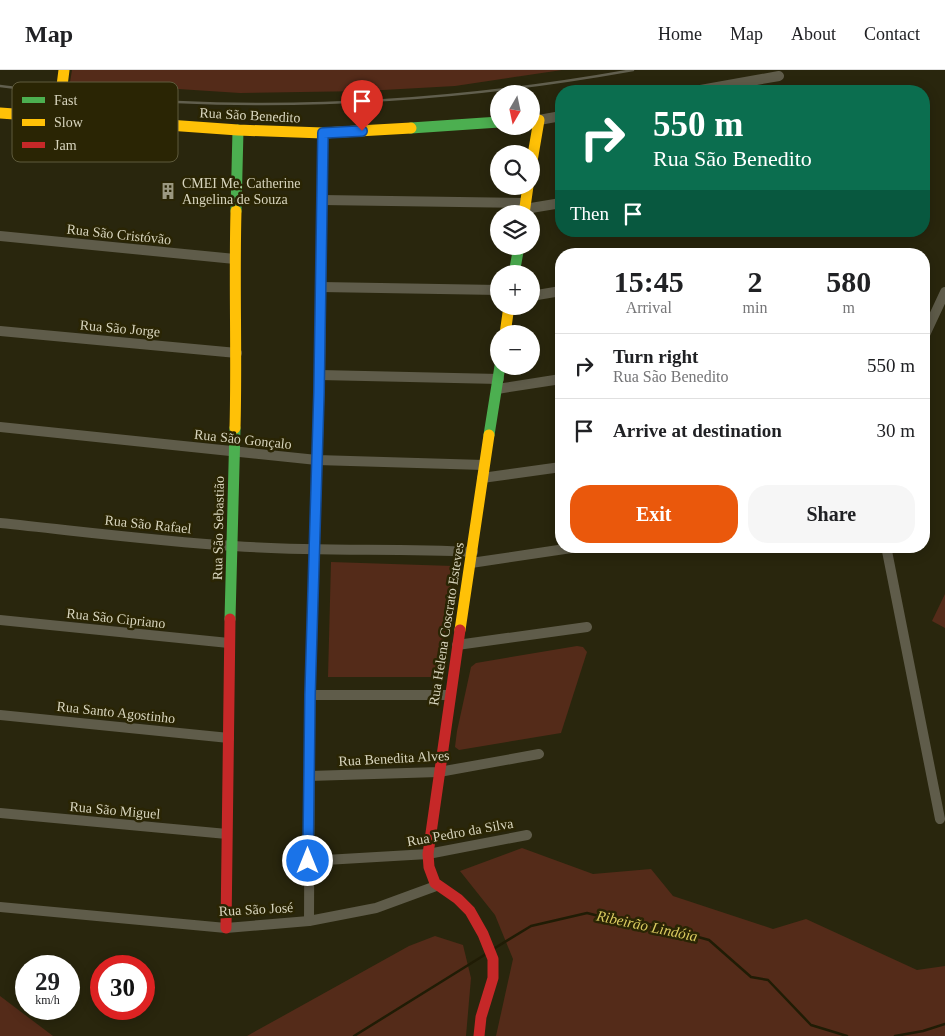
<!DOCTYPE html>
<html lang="en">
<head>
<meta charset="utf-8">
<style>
  :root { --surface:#fff; --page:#f6f6f6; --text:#202124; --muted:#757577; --line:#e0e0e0; --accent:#ea580c }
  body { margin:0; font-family:Georgia,serif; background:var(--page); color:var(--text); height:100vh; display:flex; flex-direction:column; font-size:19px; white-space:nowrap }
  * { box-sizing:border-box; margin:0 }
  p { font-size:16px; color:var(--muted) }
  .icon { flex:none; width:28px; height:28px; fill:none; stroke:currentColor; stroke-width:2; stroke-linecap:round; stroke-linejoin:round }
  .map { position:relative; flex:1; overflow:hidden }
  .details { position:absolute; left:555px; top:178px; width:375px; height:305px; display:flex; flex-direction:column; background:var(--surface); border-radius:20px; box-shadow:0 2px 12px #0003 }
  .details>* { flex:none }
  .guide { position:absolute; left:555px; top:15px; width:375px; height:152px; border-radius:20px; box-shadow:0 2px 12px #0003; background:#0b6e4f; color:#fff; overflow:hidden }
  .needle { width:32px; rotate:189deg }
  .fabs { position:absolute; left:490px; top:15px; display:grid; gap:10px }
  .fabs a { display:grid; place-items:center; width:50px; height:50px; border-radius:50%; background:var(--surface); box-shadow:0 2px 12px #0003; font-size:25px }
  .speed { position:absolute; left:15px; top:885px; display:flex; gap:10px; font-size:25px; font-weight:700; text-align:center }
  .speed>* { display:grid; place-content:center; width:65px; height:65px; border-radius:50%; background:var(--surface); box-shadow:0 2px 12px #0003; line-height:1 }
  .speed small { font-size:12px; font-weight:400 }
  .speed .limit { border:8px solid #d22; background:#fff; color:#111 }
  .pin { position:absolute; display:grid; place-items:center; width:42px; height:42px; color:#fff; margin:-51px -21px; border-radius:50% 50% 50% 0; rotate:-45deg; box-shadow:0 0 5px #0007 }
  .pin .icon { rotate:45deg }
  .me { position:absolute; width:55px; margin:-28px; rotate:0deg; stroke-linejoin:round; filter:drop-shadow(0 0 4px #0008) }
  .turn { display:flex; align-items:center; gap:18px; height:105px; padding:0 15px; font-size:22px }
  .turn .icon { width:65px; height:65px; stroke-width:2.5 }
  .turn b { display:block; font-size:35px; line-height:42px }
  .then { display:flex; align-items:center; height:48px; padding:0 15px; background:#0003; gap:10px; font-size:19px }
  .eta { display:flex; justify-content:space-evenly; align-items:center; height:85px; text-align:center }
  .eta b { font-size:30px; font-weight:700; line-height:35px }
  .action { display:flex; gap:10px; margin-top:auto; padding:10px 15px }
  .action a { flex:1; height:58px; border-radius:20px; background:var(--accent); color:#fff; font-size:20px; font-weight:700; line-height:58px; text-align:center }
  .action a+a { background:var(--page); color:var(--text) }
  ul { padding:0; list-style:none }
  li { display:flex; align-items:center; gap:15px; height:65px; padding:0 15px; border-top:1px solid var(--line) }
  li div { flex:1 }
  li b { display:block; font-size:19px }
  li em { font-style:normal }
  header { display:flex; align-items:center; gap:30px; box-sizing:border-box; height:70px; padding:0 25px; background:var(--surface); border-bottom:1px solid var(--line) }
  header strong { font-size:24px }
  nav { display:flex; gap:28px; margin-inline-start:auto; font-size:18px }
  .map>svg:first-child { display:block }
</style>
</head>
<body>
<header>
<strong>Map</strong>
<nav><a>Home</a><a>Map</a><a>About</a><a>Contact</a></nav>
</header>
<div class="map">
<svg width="945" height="966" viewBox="0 0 945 966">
  <rect width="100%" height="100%" fill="#29260d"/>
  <!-- green -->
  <g fill="#542b19">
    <polygon points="72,0 562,0 455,16 365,21 240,23 70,12"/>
    <polygon points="331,492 453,496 440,607 328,607"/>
    <polygon points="945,524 945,558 932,551"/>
    <polygon points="577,576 583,577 587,582 561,663 459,680 455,677 457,661 471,597 476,593"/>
    <polygon points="522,778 593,804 651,799 673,826 773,859 806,849 917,900 945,896 945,966 496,966 513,889 495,845 460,801"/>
    <polygon points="435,866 463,875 471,908 466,966 247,966 409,876"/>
    <polygon points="0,926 53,966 0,966"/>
  </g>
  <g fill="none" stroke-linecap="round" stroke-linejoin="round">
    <!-- stream -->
    <g stroke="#201c05" stroke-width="2.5">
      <polyline points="495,878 531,856 587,843 603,847 607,846 658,856 709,870 751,907 768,910 811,955 847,966"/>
      <polyline points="354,966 486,884"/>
      <polyline points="895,966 923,961 945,954"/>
    </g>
    <!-- street -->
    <g stroke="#5f5c4a" stroke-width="10">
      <polyline points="695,21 779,6"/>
      <polyline points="539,50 561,46"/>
      <polyline points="322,130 525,133"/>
      <polyline points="525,139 561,133"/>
      <polyline points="0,166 235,189"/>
      <polyline points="321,217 499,220"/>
      <polyline points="531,226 561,221"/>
      <polyline points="0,261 237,283"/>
      <polyline points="924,267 945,222"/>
      <polyline points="320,305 499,309"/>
      <polyline points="497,319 561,309"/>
      <polyline points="0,357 317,390 484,395"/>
      <polyline points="482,408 561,397"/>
      <path d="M 0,453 C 78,461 156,471 234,476 C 314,482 393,478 473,482"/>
      <polyline points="886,476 940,749"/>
      <polyline points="471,493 585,476"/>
      <polyline points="0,550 229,573"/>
      <polyline points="457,575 587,557"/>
      <polyline points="310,625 450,625"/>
      <polyline points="0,645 229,668"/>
      <polyline points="309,706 439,702 539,684"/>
      <polyline points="0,743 227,764"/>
      <polyline points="308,791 428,784 527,765"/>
      <polyline points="0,837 226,858 309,851 376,838 436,816"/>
      <polyline points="309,851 310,625 320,305 323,63"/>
    </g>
    <!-- fast -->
    <g stroke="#4caf50" stroke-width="11">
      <polyline points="411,58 499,52"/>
      <polyline points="236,141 238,60"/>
      <polyline points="514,204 519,176"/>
      <polyline points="489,365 500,296"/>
      <polyline points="230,549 235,358"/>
    </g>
    <!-- slow -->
    <g stroke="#ffc107" stroke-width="11">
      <polyline points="0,43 238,60 323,63 411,58"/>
      <polyline points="58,47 64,0"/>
      <polyline points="531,50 539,50 531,97"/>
      <polyline points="524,144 528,116"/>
      <polyline points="505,264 509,236"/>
      <path d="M 235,358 C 237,286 234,213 236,141"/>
      <polyline points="460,560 489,365"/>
    </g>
    <!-- jam -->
    <g stroke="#c62828" stroke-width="11">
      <polyline points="460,560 428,784 429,797 435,813 458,829 470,841 483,864 493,889 493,908 481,947 479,966"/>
      <polyline points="226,858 230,549"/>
    </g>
    <!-- rail -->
    <path stroke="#615f4e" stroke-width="2.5" d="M 0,16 C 59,23 118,30 177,32 C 330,39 482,27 633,0"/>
  </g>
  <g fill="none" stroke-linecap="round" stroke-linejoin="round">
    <!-- route casing -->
    <g stroke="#114b97" stroke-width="12">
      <polyline id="route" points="308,791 310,625 319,322 323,63 362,61"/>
    </g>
    <!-- route -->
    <use href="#route" stroke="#1a73e8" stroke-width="9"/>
  </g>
  <!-- icons -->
  <defs>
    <g id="building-bare" transform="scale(1.35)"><path d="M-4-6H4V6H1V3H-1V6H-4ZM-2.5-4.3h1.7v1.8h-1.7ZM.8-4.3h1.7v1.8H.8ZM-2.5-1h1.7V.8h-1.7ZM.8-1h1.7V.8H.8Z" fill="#9b9880" stroke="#2a2504" stroke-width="2.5" paint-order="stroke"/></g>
  </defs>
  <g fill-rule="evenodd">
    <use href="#building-bare" x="168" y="121"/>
  </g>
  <g text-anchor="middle" stroke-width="5" stroke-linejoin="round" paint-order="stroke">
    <!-- street labels -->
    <g font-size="14" fill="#d8d5be" stroke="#2a2504">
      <text transform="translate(250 45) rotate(3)" y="5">Rua São Benedito</text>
      <text transform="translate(119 164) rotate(6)" y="5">Rua São Cristóvão</text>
      <text transform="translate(120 258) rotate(5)" y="5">Rua São Jorge</text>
      <text transform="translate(243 369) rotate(6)" y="5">Rua São Gonçalo</text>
      <text transform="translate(148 454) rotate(6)" y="5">Rua São Rafael</text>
      <text transform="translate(218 458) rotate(-89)" y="5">Rua São Sebastião</text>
      <text transform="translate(116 548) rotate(6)" y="5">Rua São Cipriano</text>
      <text transform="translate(446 554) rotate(-81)" y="5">Rua Helena Coscrato Esteves</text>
      <text transform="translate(116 642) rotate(6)" y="5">Rua Santo Agostinho</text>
      <text transform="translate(394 688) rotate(-3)" y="5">Rua Benedita Alves</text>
      <text transform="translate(115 740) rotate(5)" y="5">Rua São Miguel</text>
      <text transform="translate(460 762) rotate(-10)" y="5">Rua Pedro da Silva</text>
      <text transform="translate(256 839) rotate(-3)" y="5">Rua São José</text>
    </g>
    <!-- poi labels -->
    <g font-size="14" fill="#d8d5be" stroke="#2a2504" text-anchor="start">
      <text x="182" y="118">CMEI Me. Catherine<tspan x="182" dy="16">Angelina de Souza</tspan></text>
    </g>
    <!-- water labels -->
    <g font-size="15" font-style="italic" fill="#dbcb60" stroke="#2a2504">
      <text transform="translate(647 856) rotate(12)" y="5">Ribeirão Lindóia</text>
    </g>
  </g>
  <!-- legend -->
  <rect x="12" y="12" width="166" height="80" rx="8" fill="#2a2504" stroke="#5e5a3c" stroke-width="1"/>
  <rect x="22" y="27" width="23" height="6" fill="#4caf50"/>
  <rect x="22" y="49" width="23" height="7" fill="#ffc107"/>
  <rect x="22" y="72" width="23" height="6" fill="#c62828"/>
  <g font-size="14" fill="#d8d5be">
    <text x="54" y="35">Fast</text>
    <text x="54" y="57">Slow</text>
    <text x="54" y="80">Jam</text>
  </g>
</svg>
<div class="fabs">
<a><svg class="needle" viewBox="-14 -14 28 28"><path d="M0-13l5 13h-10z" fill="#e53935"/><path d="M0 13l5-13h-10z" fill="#757577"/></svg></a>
<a><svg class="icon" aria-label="search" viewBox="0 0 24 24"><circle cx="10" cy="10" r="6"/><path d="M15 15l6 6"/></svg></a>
<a><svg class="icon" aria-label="layers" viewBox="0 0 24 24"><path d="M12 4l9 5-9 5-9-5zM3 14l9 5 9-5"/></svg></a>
<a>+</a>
<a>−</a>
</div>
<div class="speed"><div>29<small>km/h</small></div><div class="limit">30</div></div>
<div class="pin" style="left:362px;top:61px;background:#d93025"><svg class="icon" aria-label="arrive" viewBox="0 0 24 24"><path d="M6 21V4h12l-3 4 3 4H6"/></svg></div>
<svg class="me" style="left:308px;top:791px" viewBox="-20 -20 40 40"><circle r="17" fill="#1a73e8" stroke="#fff" stroke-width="3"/><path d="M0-11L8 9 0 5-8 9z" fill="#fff"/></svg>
<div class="guide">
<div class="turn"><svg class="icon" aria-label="right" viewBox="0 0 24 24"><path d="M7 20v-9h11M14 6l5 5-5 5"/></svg><div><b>550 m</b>Rua São Benedito</div></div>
<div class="then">Then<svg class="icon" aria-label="arrive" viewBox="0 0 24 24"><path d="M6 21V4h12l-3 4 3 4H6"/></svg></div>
</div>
<section class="details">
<div class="eta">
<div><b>15:45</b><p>Arrival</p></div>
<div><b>2</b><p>min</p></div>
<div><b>580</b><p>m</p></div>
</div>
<ul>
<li><svg class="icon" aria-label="right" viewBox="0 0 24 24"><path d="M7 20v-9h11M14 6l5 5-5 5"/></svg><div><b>Turn right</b><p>Rua São Benedito</p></div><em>550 m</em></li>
<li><svg class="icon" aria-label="arrive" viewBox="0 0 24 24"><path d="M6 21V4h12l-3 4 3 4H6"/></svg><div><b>Arrive at destination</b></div><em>30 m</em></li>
</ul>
<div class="action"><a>Exit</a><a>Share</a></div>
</section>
</div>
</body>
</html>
